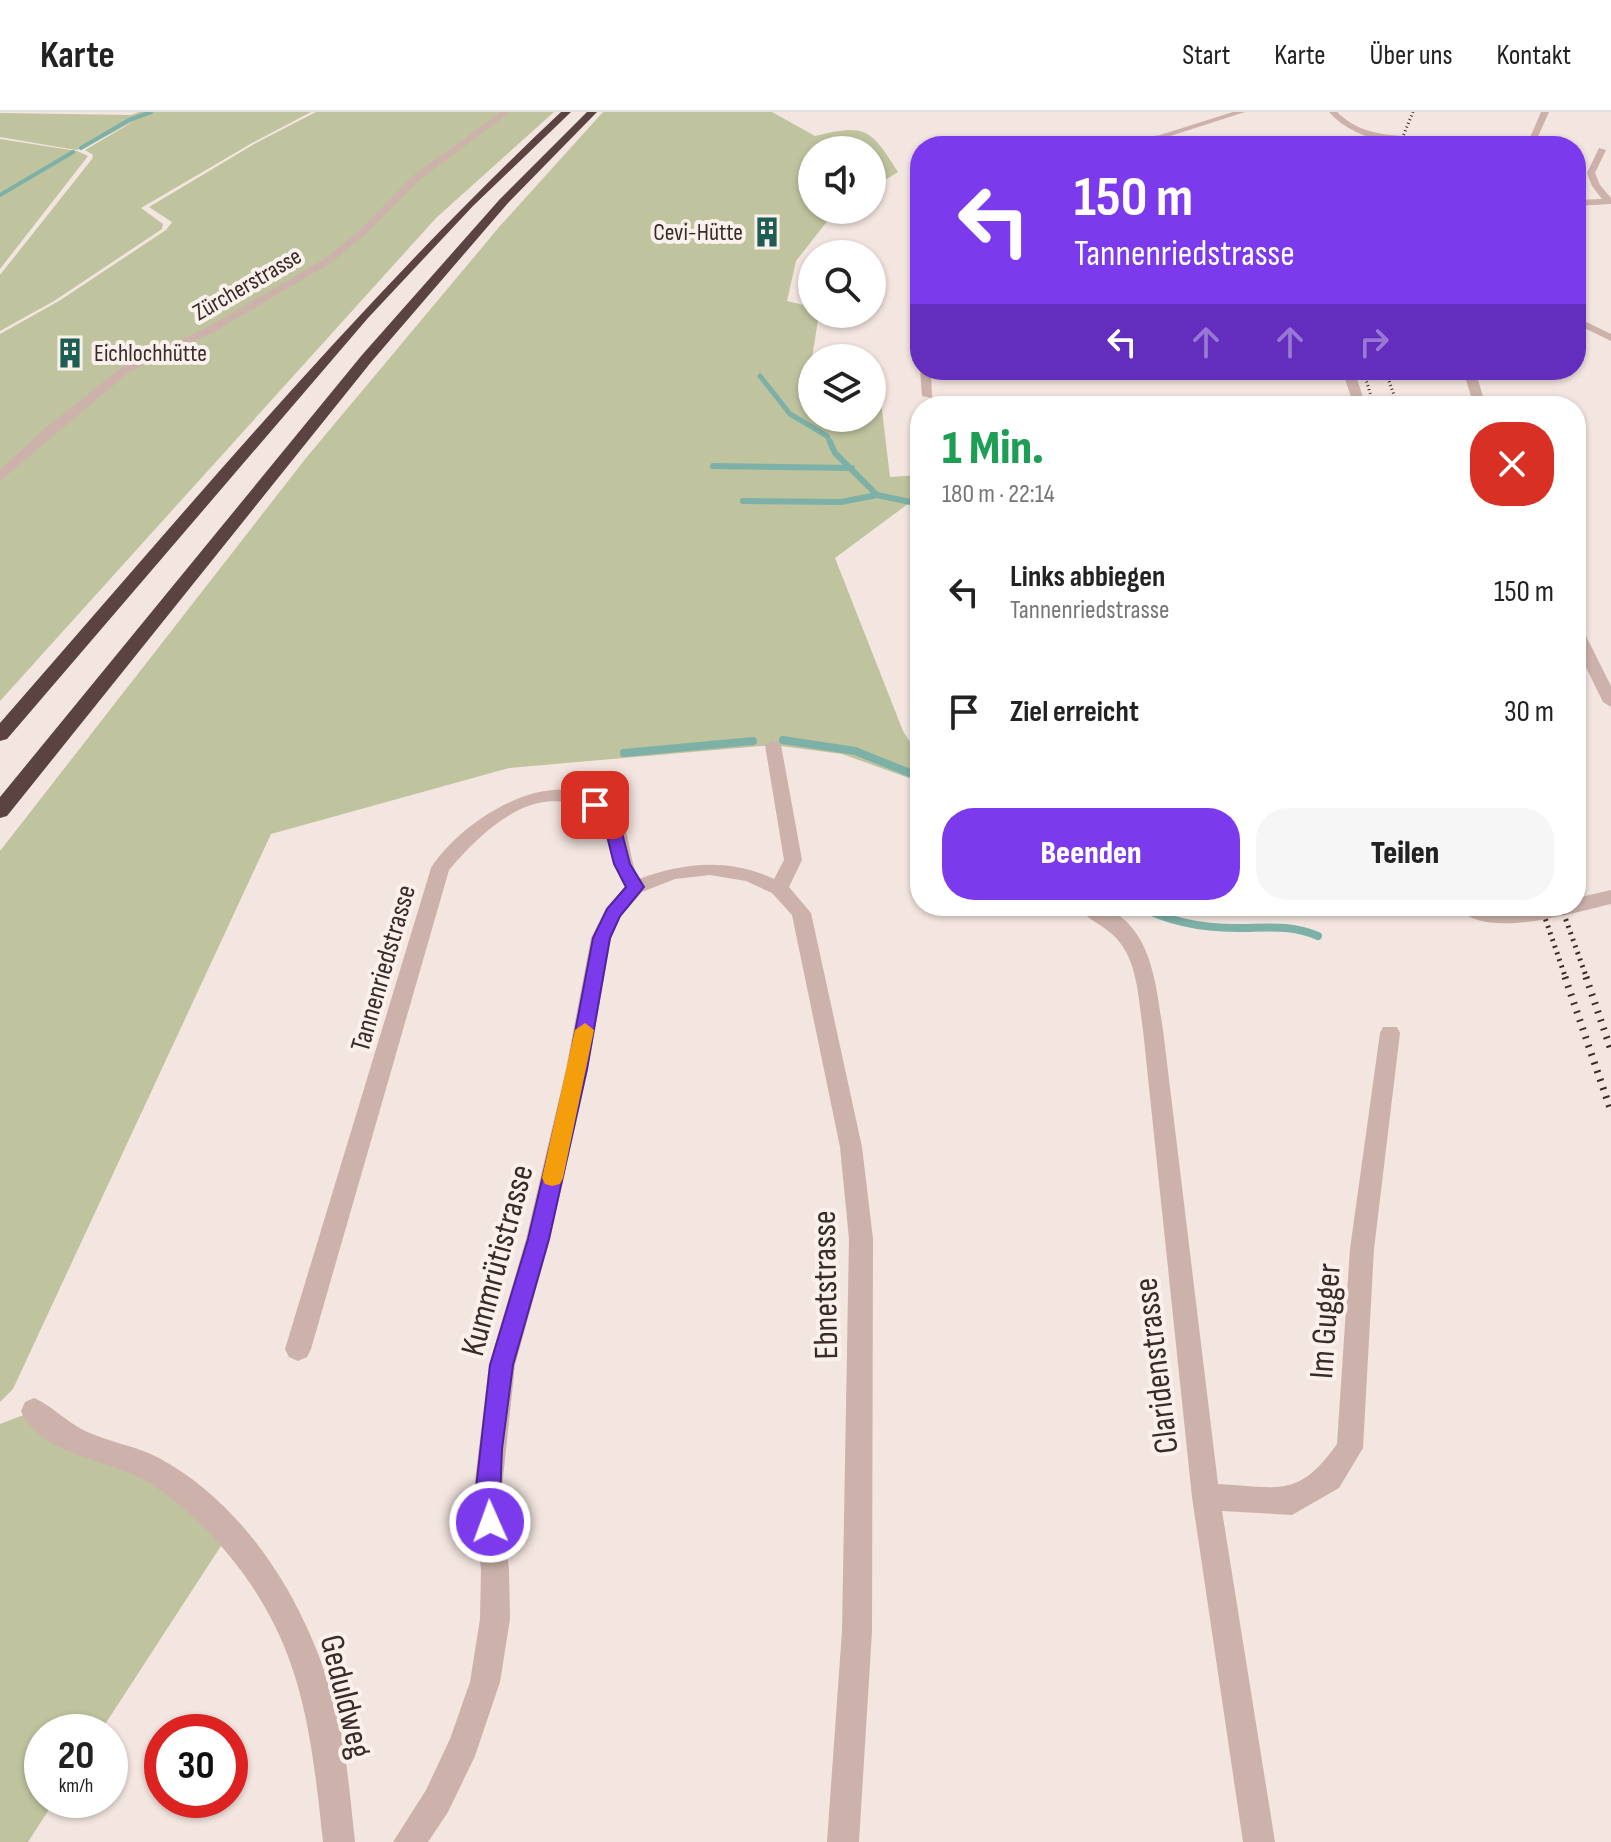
<!DOCTYPE html>
<html lang="de">
<head>
<meta charset="utf-8">
<style>
  :root { --surface:#fff; --page:#f6f6f6; --text:#222; --muted:#767676; --line:#e0e0e0; --accent:#7c3aed }
  body { margin:0; font-family:"Sofia Sans Condensed",sans-serif; background:var(--page); color:var(--text); height:100vh; display:flex; flex-direction:column; font-size:30px; white-space:nowrap }
  * { box-sizing:border-box; margin:0 }
  p { font-size:26px; color:var(--muted) }
  .icon { flex:none; width:44px; height:44px; fill:none; stroke:currentColor; stroke-width:2; stroke-linecap:round; stroke-linejoin:round }
  .map { position:relative; flex:1; overflow:hidden }
  .details { position:absolute; left:910px; top:284px; width:676px; height:520px; display:flex; flex-direction:column; background:var(--surface); border-radius:32px; box-shadow:0 2px 6px #0004 }
  .details>* { flex:none }
  .guide { position:absolute; left:910px; top:24px; width:676px; height:244px; border-radius:32px; box-shadow:0 2px 6px #0004; background:#7c3aed; color:#fff; overflow:hidden }
  .fabs { position:absolute; left:798px; top:24px; display:grid; gap:16px }
  .fabs a { display:grid; place-items:center; width:88px; height:88px; border-radius:50%; background:var(--surface); box-shadow:0 2px 6px #0004; font-size:40px }
  .speed { position:absolute; left:24px; top:1602px; display:flex; gap:16px; font-size:40px; font-weight:700; text-align:center }
  .speed>* { display:grid; place-content:center; width:104px; height:104px; border-radius:50%; background:var(--surface); box-shadow:0 2px 6px #0004; line-height:1 }
  .speed small { font-size:20px; font-weight:400 }
  .speed .limit { border:12px solid #d22; background:#fff; color:#111 }
  .pin { position:absolute; display:grid; place-items:center; width:68px; height:68px; color:#fff; margin:-34px; border-radius:16px; box-shadow:0 4px 12px #0006 }
  .me { position:absolute; width:88px; margin:-44px; rotate:358deg; stroke-linejoin:round; filter:drop-shadow(0 0 6px #0008) }
  .turn { display:flex; align-items:center; gap:28px; height:168px; padding:0 32px; font-size:36px }
  .turn .icon { width:104px; height:104px; stroke-width:2.5 }
  .turn b { display:block; font-size:56px; line-height:68px }
  .lanes { display:flex; align-items:center; height:76px; padding:0 32px; background:#0003; justify-content:center; gap:40px; direction:ltr }
  .lanes .off { opacity:.35 }
  .round { display:grid; place-items:center; flex:none; width:84px; height:84px; border-radius:32px; background:var(--page) }
  .overview { display:flex; align-items:center; justify-content:space-between; height:136px; padding:0 32px }
  h1 { font-size:48px; font-weight:800; line-height:60px; color:#1e9e55 }
  .action { display:flex; gap:16px; margin-top:auto; padding:16px 32px }
  .action a { flex:1; height:92px; border-radius:32px; background:var(--accent); color:#fff; font-size:32px; font-weight:800; line-height:92px; text-align:center }
  .action a+a { background:var(--page); color:var(--text) }
  ul { padding:0; list-style:none }
  li { display:flex; align-items:center; gap:24px; height:120px; padding:0 32px }
  li div { flex:1 }
  li b { display:block; font-size:30px }
  li em { font-style:normal }
  header { display:flex; align-items:center; gap:48px; box-sizing:border-box; height:112px; padding:0 40px; background:var(--surface); border-bottom:2px solid var(--line) }
  header strong { font-size:38px }
  nav { display:flex; gap:44px; margin-inline-start:auto; font-size:28px }
  .map>svg:first-child { display:block }
</style>
</head>
<body>
<header>
<strong>Karte</strong>
<nav><a>Start</a><a>Karte</a><a>Über uns</a><a>Kontakt</a></nav>
</header>
<div class="map">
<svg width="1611" height="1730" viewBox="0 0 1611 1730">
  <rect width="100%" height="100%" fill="#f3e5df"/>
  <!-- green -->
  <g fill="#bfc39e">
    <polygon points="139,0 311,0 252,31 141,96 163,112 162,117 54,189 0,219 0,163 92,47 93,43 85,38 136,8 84,36 76,38 0,25 0,1 131,3"/>
    <polygon points="316,0 554,0 436,106 0,589 0,222 59,189 166,118 172,110 149,95 256,31"/>
    <path d="M 603,0 L 772,0 L 815,24 C 866,11 871,17 898,60 L 872,76 L 872,38 L 812,38 L 812,98 L 836,98 L 796,149 L 787,189 L 812,195 L 812,202 L 819,202 L 812,246 L 812,306 L 872,306 L 872,272 L 879,273 L 890,365 L 920,363 L 920,383 L 835,446 L 903,619 L 920,646 L 920,670 L 842,642 L 773,633 L 509,656 L 271,722 L 13,1277 L 0,1290 L 0,739 L 306,346 L 500,114 Z"/>
    <polygon points="0,27 77,39 88,44 0,157"/>
    <polygon points="34,1299 150,1356 230,1420 100,1620 42,1620 42,1688 55,1688 28,1730 0,1730 0,1312"/>
  </g>
  <g fill="none" stroke-linecap="round" stroke-linejoin="round">
    <!-- stream-far3 -->
    <g stroke="#7db1a8" stroke-width="4">
      <polyline points="81,36 129,8 151,0"/>
      <polyline points="0,83 73,40"/>
    </g>
    <!-- stream-far2 -->
    <polyline stroke="#7db1a8" stroke-width="5" points="760,264 790,302 827,324 831,332"/>
    <!-- stream-far1 -->
    <g stroke="#7db1a8" stroke-width="6">
      <polyline points="830,330 835,341 877,383 920,392"/>
      <polyline points="713,354 852,356"/>
      <polyline points="743,389 841,390 877,383"/>
    </g>
    <!-- stream -->
    <g stroke="#7db1a8" stroke-width="8">
      <polyline points="783,628 855,639 920,665"/>
      <polyline points="624,641 753,629"/>
      <path d="M 1139,794 C 1169,810 1203,816 1237,816 C 1266,816 1290,812 1318,824"/>
    </g>
    <!-- minor -->
    <g fill="#ccb2aa" fill-rule="evenodd">
      <polygon points="501,0 510,0 419,68 366,122 332,150 214,220 129,260 0,369 0,358 43,318 121,256 206,216 326,146 360,118 413,64"/>
      <polygon points="1233,0 1245,0 1161,27 1095,34 1160,23"/>
      <path d="M 1329,0 L 1337,0 C 1374,36 1417,15 1455,34 C 1413,34 1359,34 1329,0 Z"/>
      <polygon points="1541,0 1549,0 1536,29 1530,34 1521,34 1529,28"/>
      <polygon points="1599,36 1606,38 1595,61 1600,73 1611,86 1611,92 1576,94 1576,88 1602,87 1592,74 1587,61"/>
      <polygon points="1576,205 1611,222 1611,229 1576,212"/>
      <polygon points="920,257 931,258 932,286 922,284"/>
      <polygon points="1342,258 1354,258 1366,294 1354,294"/>
      <polygon points="1468,258 1480,258 1478,268 1486,294 1474,294 1466,268"/>
      <polygon points="1576,515 1584,520 1611,574 1611,595 1603,590 1576,535"/>
      <path d="M 773,628 L 781,633 L 802,748 L 789,775 L 811,801 L 862,1035 L 873,1127 L 872,1519 L 859,1730 L 827,1730 L 842,1519 L 849,1127 L 840,1035 L 792,803 L 772,781 L 746,769 L 710,763 L 675,767 L 642,780 L 621,804 L 611,826 L 588,957 L 550,1127 L 515,1253 L 501,1385 L 509,1458 L 510,1507 L 500,1570 L 475,1644 L 448,1700 L 428,1730 L 393,1730 L 426,1678 L 450,1627 L 470,1570 L 480,1507 L 481,1458 L 473,1385 L 489,1253 L 526,1127 L 566,957 L 591,826 L 606,796 L 625,775 C 612,755 615,730 604,711 C 599,702 588,697 579,694 C 527,674 479,723 449,758 L 311,1237 L 307,1245 L 298,1249 L 289,1245 L 285,1237 L 431,756 C 463,706 558,646 613,697 C 632,715 627,745 639,767 C 685,750 729,746 774,767 L 784,748 L 765,633 Z"/>
      <path d="M 1611,778 L 1611,792 C 1575,800 1483,830 1457,794 L 1506,798 L 1576,794 L 1576,786 Z"/>
      <path d="M 1077,794 C 1084,794 1095,792 1102,795 C 1152,812 1156,874 1163,918 L 1218,1372 C 1279,1375 1298,1387 1337,1332 L 1350,1137 L 1380,921 L 1383,915 L 1397,915 L 1400,921 L 1374,1137 L 1363,1336 L 1339,1376 L 1292,1403 L 1222,1399 L 1275,1730 L 1243,1730 L 1192,1385 L 1143,918 C 1138,885 1138,845 1112,822 C 1101,812 1085,806 1077,794 Z"/>
      <path d="M 34,1286 C 52,1294 67,1310 85,1319 C 109,1330 136,1334 159,1346 C 251,1396 311,1499 336,1598 C 347,1641 350,1686 355,1730 L 323,1730 C 310,1607 300,1518 211,1423 C 191,1402 166,1379 140,1366 C 104,1347 40,1342 21,1299 L 25,1290 Z"/>
    </g>
    <!-- highway -->
    <g fill="#5b4341" fill-rule="evenodd">
      <path d="M 561,0 L 571,0 L 473,94 L 368,206 L 7,627 L 0,629 L 0,611 C 182,403 359,190 561,0 Z"/>
      <polygon points="587,0 597,0 508,91 372,249 7,704 0,706 0,685 362,243 500,87"/>
    </g>
    <!-- rail-far2 -->
    <g stroke="#3a2b2a" stroke-width="3" stroke-dasharray="1 3" stroke-linecap="butt">
      <polyline points="1399,34 1413,0"/>
      <polyline points="1363,258 1374,294"/>
      <polyline points="1385,258 1398,294"/>
    </g>
    <!-- rail-far1 -->
    <g stroke="#3a2b2a" stroke-width="5" stroke-dasharray="2 5" stroke-linecap="butt">
      <polyline points="1541,794 1566,867"/>
      <polyline points="1561,794 1587,867"/>
    </g>
    <!-- rail -->
    <g stroke="#3a2b2a" stroke-width="7" stroke-dasharray="2 7" stroke-linecap="butt">
      <polyline points="1565,865 1611,999"/>
      <polyline points="1586,865 1611,938"/>
    </g>
  </g>
  <!-- route -->
  <polygon fill="#7c3aed" stroke="#51269a" stroke-width="2" points="595,688 618,705 630,752 644,775 620,804 610,826 587,957 549,1127 513,1253 502,1337 500,1385 502,1410 499,1419 490,1422 481,1419 475,1385 490,1253 528,1127 568,957 593,826 607,797 626,775 614,752 603,708 587,693"/>
  <!-- slow -->
  <polygon fill="#f59e0b" points="585,911 594,918 563,1066 560,1072 552,1074 545,1072 542,1066 575,918"/>
  <!-- icons -->
  <defs>
    <g id="building-bare" transform="scale(2.4)"><path d="M-4-6H4V6H1V3H-1V6H-4ZM-2.5-4.3h1.7v1.8h-1.7ZM.8-4.3h1.7v1.8H.8ZM-2.5-1h1.7V.8h-1.7ZM.8-1h1.7V.8H.8Z" fill="#1e5d53" stroke="#fbf1ec" stroke-width="2.5" paint-order="stroke"/></g>
  </defs>
  <g fill-rule="evenodd">
    <use href="#building-bare" x="767" y="120"/>
    <use href="#building-bare" x="70" y="241"/>
  </g>
  <g text-anchor="middle" stroke-width="8" stroke-linejoin="round" paint-order="stroke">
    <!-- far-poi labels -->
    <g font-size="24" fill="#3a2b2a" stroke="#fbf1ec" text-anchor="end">
      <text x="743" y="128">Cevi-Hütte</text>
      <text x="94" y="249" text-anchor="start">Eichlochhütte</text>
    </g>
    <!-- far-street labels -->
    <g font-size="24" fill="#3a2b2a" stroke="#fbf1ec">
      <text transform="translate(247 172) rotate(-30)" y="8">Zürcherstrasse</text>
    </g>
    <!-- street labels -->
    <g font-size="28" fill="#3a2b2a" stroke="#fbf1ec">
      <text transform="translate(382 856) rotate(-74)" y="10">Tannenriedstrasse</text>
    </g>
    <!-- near-street labels -->
    <g font-size="34" fill="#3a2b2a" stroke="#fbf1ec">
      <text transform="translate(496 1148) rotate(-75)" y="12">Kummrütistrasse</text>
      <text transform="translate(824 1173) rotate(-91)" y="12">Ebnetstrasse</text>
      <text transform="translate(1324 1209) rotate(-86)" y="12">Im Gugger</text>
      <text transform="translate(1155 1254) rotate(-97)" y="12">Claridenstrasse</text>
      <text transform="translate(347 1584) rotate(76)" y="12">Geduldweg</text>
    </g>
  </g>
</svg>
<div class="fabs">
<a><svg class="icon" aria-label="sound" viewBox="0 0 24 24"><path d="M4 9h4l5-4v14l-5-4H4zM17 9q2 3 0 6"/></svg></a>
<a><svg class="icon" aria-label="search" viewBox="0 0 24 24"><circle cx="10" cy="10" r="6"/><path d="M15 15l6 6"/></svg></a>
<a><svg class="icon" aria-label="layers" viewBox="0 0 24 24"><path d="M12 4l9 5-9 5-9-5zM3 14l9 5 9-5"/></svg></a>
</div>
<div class="speed"><div>20<small>km/h</small></div><div class="limit">30</div></div>
<div class="pin" style="left:595px;top:693px;background:#d93025"><svg class="icon" aria-label="arrive" viewBox="0 0 24 24"><path d="M6 21V4h12l-3 4 3 4H6"/></svg></div>
<svg class="me" style="left:490px;top:1410px" viewBox="-20 -20 40 40"><circle r="17" fill="#7c3aed" stroke="#fff" stroke-width="3"/><path d="M0-11L8 9 0 5-8 9z" fill="#fff"/></svg>
<div class="guide">
<div class="turn"><svg class="icon" aria-label="left" viewBox="0 0 24 24"><path d="M17 20v-9H6M10 6l-5 5 5 5"/></svg><div><b>150 m</b>Tannenriedstrasse</div></div>
<div class="lanes"><svg class="icon" aria-label="left" viewBox="0 0 24 24"><path d="M17 20v-9H6M10 6l-5 5 5 5"/></svg><svg class="icon off" aria-label="ahead" viewBox="0 0 24 24"><path d="M12 20V5M6 11l6-6 6 6"/></svg><svg class="icon off" aria-label="ahead" viewBox="0 0 24 24"><path d="M12 20V5M6 11l6-6 6 6"/></svg><svg class="icon off" aria-label="right" viewBox="0 0 24 24"><path d="M7 20v-9h11M14 6l5 5-5 5"/></svg></div>
</div>
<section class="details">
<div class="overview"><div><h1>1 Min.</h1><p>180 m · 22:14</p></div><a class="round" style="background:#d93025;color:#fff"><svg class="icon" aria-label="close" viewBox="0 0 24 24"><path d="M6 6l12 12M18 6L6 18"/></svg></a></div>
<ul>
<li><svg class="icon" aria-label="left" viewBox="0 0 24 24"><path d="M17 20v-9H6M10 6l-5 5 5 5"/></svg><div><b>Links abbiegen</b><p>Tannenriedstrasse</p></div><em>150 m</em></li>
<li><svg class="icon" aria-label="arrive" viewBox="0 0 24 24"><path d="M6 21V4h12l-3 4 3 4H6"/></svg><div><b>Ziel erreicht</b></div><em>30 m</em></li>
</ul>
<div class="action"><a>Beenden</a><a>Teilen</a></div>
</section>
</div>
</body>
</html>
